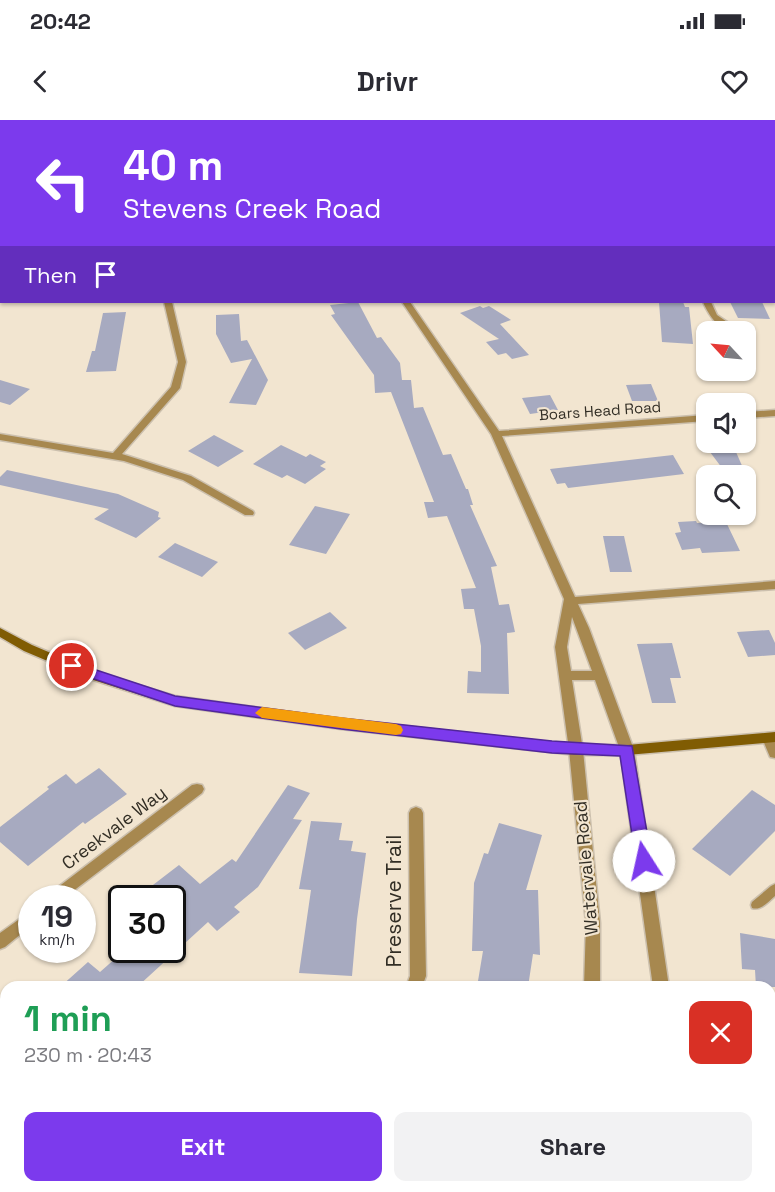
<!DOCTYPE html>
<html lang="en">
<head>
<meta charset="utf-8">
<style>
  :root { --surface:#fff; --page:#f2f2f3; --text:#2b2b33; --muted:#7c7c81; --accent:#7c3aed }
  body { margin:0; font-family:"Space Grotesk",sans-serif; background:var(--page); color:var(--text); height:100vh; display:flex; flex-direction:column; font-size:22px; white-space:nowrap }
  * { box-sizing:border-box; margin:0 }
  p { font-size:20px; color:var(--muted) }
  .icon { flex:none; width:33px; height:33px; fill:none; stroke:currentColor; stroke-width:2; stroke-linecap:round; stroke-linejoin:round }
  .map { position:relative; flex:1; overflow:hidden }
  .sheet { position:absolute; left:0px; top:861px; width:776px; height:212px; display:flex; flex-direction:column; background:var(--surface); border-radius:18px 18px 0 0; box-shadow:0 2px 4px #0004 }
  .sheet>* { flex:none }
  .hud { position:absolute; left:0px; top:0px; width:776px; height:183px; box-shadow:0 2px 4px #0004; background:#7c3aed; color:#fff; overflow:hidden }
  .needle { width:39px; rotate:296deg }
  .buttons { position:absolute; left:696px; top:201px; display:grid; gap:12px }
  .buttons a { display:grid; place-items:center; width:60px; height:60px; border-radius:12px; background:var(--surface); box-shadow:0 2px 4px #0004; font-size:30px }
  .speed { position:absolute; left:18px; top:765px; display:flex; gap:12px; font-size:30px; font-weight:700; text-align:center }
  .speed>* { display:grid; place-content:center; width:78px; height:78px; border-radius:50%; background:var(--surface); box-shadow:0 2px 4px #0004; line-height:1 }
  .speed small { font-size:15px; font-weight:400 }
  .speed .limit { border:3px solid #111; border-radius:9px; background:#fff; color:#111 }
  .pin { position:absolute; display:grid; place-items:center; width:51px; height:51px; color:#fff; margin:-26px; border:3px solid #fff; border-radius:50%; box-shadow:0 2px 6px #0007 }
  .me { position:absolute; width:66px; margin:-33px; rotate:350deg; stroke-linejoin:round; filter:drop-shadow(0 0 4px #0008) }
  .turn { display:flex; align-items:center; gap:21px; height:126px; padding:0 24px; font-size:27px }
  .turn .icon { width:78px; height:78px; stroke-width:2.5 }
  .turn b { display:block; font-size:42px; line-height:51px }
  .then { display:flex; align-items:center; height:57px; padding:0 24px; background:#0003; gap:12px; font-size:22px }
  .round { display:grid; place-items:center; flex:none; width:63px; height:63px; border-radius:12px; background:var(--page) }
  .overview { display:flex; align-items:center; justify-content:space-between; height:102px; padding:0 24px }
  h1 { font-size:36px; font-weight:700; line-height:45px; color:#1e9e55 }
  .action { display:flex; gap:12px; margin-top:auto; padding:12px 24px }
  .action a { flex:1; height:69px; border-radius:12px; background:var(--accent); color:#fff; font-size:24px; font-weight:700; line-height:69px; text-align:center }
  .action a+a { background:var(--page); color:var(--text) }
  .status { display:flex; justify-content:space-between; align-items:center; height:42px; padding:0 30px; background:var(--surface); direction:ltr }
  .status svg { height:16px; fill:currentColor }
  header { display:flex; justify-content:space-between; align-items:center; height:78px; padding:0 24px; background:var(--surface); font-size:27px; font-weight:700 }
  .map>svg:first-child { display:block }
</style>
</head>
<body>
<div class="status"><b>20:42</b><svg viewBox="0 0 49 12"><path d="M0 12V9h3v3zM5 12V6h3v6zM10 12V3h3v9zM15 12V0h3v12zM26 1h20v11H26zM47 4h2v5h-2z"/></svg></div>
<header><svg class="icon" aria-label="back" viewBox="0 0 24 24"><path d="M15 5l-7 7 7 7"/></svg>Drivr<svg class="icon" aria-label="heart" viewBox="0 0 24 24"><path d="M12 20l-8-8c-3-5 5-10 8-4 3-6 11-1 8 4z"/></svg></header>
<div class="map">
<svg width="775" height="1072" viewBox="0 0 775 1072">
  <rect width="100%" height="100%" fill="#f2e5d0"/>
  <!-- building -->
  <g fill="#a7aac0">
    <polygon points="358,182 377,218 381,217 400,243 402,260 411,260 414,288 423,287 443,335 451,334 466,369 468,369 473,385 470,385 497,446 491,447 499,485 509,484 515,512 507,513 509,574 467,573 468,551 481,552 481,526 474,489 464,489 461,469 476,468 447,396 428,398 424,382 434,382 391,272 375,273 374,255 331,195 335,194 330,185"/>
    <polygon points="659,182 683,182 685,187 689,187 693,224 662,222"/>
    <polygon points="730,182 762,182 770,199 738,198"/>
    <polygon points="480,186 483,188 489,186 511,200 500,204 529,235 512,239 506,233 498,235 486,222 499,219 460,193"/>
    <polygon points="126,192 116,251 86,252 92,231 95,231 103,193"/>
    <polygon points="239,194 241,221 247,220 268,260 256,285 229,283 252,239 231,243 216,214 216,195"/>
    <polygon points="0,260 30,269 10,285 0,282"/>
    <polygon points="651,264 658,281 632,281 626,265"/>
    <polygon points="550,275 558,290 530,294 522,278"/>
    <polygon points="214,315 244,331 218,347 188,331"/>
    <polygon points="281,325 306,337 310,334 326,342 320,346 326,349 305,364 287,355 282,358 253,344"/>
    <polygon points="710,332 736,332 743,348 722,348"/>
    <polygon points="673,335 684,354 568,368 565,363 557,364 550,349"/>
    <polygon points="7,350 118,374 159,392 158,397 161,398 136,418 94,399 109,389 0,365 0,357"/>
    <polygon points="315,386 350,394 326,434 289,425"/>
    <polygon points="696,401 697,403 726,402 740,431 702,433 700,428 682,430 675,413 681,412 678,402"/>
    <polygon points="603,416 624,416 632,452 610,452"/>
    <polygon points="175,423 218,442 202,457 158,437"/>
    <polygon points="330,492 347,508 305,530 288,513"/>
    <polygon points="769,510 775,523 775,535 748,537 737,512"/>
    <polygon points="672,523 681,558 670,558 676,583 652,583 637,524"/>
    <polygon points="99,648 127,674 85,704 83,702 28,746 0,722 0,707 49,669 47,667 66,654 76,664"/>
    <polygon points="288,665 310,673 293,699 302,700 258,767 234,787 240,792 217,811 208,802 137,867 60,867 88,842 100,852 125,830 172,830 172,778 136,778 179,745 200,764 232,739 236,742"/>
    <polygon points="752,670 775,685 775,711 730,756 692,729"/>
    <polygon points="311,701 342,703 339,720 353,721 351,731 366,733 357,799 352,856 299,853 311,770 299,769"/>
    <polygon points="499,703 542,715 526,770 538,770 540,835 533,834 528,867 477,867 483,831 472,831 474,763 484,733 488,734"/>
    <polygon points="740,813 775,819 775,867 756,867 755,850 742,849"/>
  </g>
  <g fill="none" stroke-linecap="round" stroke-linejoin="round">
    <!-- lane casing -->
    <g stroke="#ccc0ae" stroke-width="3">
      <path id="lane" d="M 775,764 L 775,776 C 769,781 761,791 752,788 L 751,785 L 752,782 L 771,766 Z"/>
    </g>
    <!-- street casing -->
    <g stroke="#ccc0ae" stroke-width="3">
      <g id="street">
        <rect x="708" y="0" width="6" height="2"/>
        <polygon points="759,0 775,0 775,2 760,2"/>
        <polygon points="2,12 2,17 0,17 0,13"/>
        <rect x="774" y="125" width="1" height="6"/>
        <rect x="0" y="131" width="2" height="4"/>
        <polygon points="164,182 172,182 186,242 180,268 122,334 191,356 253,391 254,393 253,395 245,395 183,360 124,341 0,320 0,314 113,333 171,267 178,242"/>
        <path d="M 402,182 L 410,182 L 499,311 L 706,295 L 706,301 L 502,316 L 575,477 L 775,461 L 775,469 L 578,484 L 589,508 L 634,630 L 669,867 L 653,867 L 620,630 L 595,560 L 572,560 L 583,630 L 600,803 L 600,867 L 584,867 L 586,803 L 569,630 L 555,527 L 564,479 L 491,314 ZM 572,497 L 592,551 L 571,551 L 567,527 Z"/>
        <path d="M 703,182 L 711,182 L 717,195 L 736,208 L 736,212 C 720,212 709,196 703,182 Z"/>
        <polygon points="775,290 775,296 746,298 746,292"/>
        <polygon points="768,613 773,615 775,619 775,638 770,637 762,618 763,615"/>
        <polygon points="197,664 202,665 204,669 202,673 64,778 47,778 49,774 192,665"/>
        <polygon points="416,687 421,689 423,693 426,856 422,867 406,867 410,856 409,693 411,689"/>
        <polygon points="32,790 32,805 5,827 0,829 0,813"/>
        <polygon points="251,1066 276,1066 273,1072 249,1072"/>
        <polygon points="304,1066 322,1066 324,1072 306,1072"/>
        <polygon points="551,1066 570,1066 567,1072 549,1072"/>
        <polygon points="646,1066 664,1066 662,1072 644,1072"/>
      </g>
    </g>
    <!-- secondary casing -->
    <g stroke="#ccc0ae" stroke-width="3">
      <polygon id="secondary" points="0,508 32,525 98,553 175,576 341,599 576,625 627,625 775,612 775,622 627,635 576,635 341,609 175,586 90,559 24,531 0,517"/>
    </g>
    <!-- lane -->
    <use href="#lane" fill="#a7884f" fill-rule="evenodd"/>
    <!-- street -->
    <use href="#street" fill="#a7884f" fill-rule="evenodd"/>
    <!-- secondary -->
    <use href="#secondary" fill="#805c03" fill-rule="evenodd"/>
  </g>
  <!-- route -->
  <polygon fill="#7c3aed" stroke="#51269a" stroke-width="1.5" points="72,542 175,576 341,598 552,621 632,626 652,741 650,746 644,748 638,746 636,741 620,636 552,633 341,609 175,586 67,550 65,546 67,543"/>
  <!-- slow -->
  <polygon fill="#f59e0b" points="262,587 396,604 401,606 403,610 401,614 396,615 262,598 255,593"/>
  <g text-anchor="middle" stroke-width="4.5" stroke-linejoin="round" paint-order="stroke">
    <!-- far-street labels -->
    <g font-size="15" fill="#322e25" stroke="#f2e5d0">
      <text transform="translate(600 291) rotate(-4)" y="5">Boars Head Road</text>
    </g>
    <!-- street labels -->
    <g font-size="18" fill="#322e25" stroke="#f2e5d0">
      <text transform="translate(114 708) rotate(-37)" y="6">Creekvale Way</text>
      <text transform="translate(586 748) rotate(-95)" y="6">Watervale Road</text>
    </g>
    <!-- near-street labels -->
    <g font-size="21" fill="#322e25" stroke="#f2e5d0">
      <text transform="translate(394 781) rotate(-90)" y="7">Preserve Trail</text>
    </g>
  </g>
</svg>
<div class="buttons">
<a><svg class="needle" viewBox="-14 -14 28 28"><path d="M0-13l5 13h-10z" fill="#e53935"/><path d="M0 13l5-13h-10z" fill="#7c7c81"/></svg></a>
<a><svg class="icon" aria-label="sound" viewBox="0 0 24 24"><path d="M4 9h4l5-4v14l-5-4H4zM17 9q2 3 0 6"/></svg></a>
<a><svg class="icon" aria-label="search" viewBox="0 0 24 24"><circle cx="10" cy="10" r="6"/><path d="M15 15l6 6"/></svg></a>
</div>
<div class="speed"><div>19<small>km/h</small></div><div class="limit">30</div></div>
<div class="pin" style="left:72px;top:546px;background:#d93025"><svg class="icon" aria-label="arrive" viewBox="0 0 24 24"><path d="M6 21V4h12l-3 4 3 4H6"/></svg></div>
<svg class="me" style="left:644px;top:741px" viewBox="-20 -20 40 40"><circle r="19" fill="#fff"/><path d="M0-13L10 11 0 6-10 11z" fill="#7c3aed"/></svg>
<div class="hud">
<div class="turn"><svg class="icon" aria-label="left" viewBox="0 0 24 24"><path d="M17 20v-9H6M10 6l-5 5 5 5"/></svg><div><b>40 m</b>Stevens Creek Road</div></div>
<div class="then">Then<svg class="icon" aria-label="arrive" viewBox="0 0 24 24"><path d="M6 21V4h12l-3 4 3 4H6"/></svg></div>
</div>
<section class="sheet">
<div class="overview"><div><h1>1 min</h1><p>230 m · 20:43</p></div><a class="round" style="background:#d93025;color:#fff"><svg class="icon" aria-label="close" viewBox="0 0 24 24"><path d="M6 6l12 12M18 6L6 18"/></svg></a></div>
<div class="action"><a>Exit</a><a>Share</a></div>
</section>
</div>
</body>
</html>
